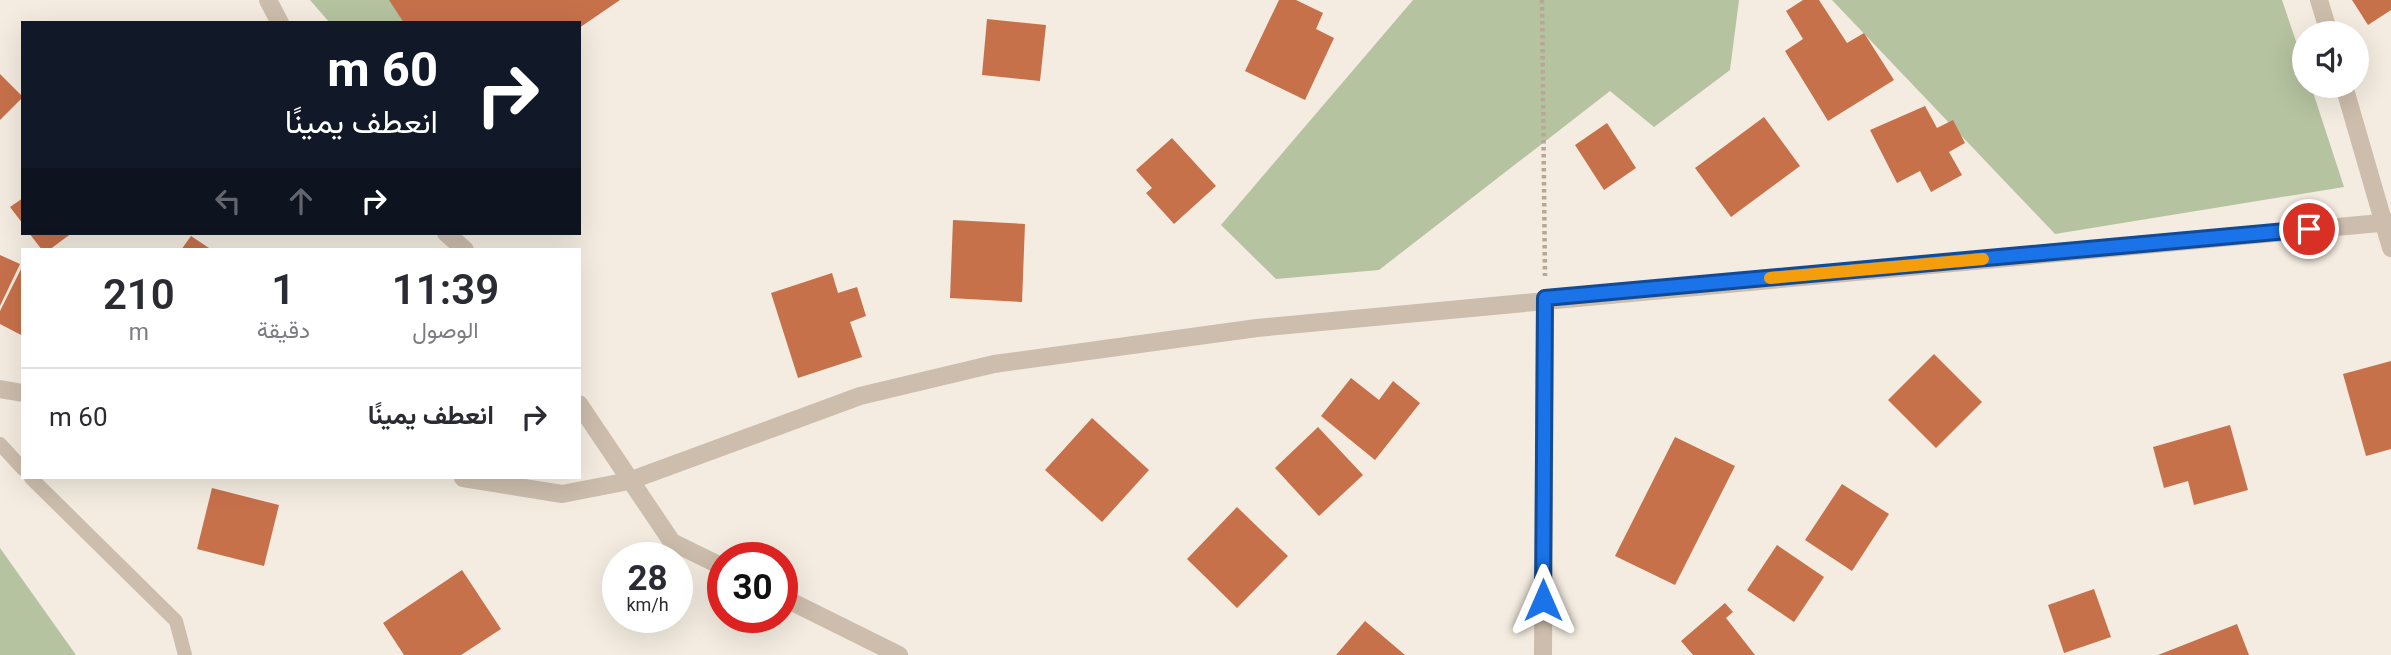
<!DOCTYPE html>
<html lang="ar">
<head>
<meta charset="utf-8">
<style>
  :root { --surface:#fff; --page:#f7f7f7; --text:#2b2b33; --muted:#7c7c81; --line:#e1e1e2 }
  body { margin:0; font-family:Roboto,Vazirmatn,sans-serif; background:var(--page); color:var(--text); direction:rtl; height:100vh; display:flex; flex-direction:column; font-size:26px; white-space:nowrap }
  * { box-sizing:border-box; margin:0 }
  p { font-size:23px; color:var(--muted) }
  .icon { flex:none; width:38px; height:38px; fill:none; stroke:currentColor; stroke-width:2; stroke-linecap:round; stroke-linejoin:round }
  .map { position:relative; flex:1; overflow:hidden; direction:ltr }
  .sheet { position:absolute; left:21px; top:248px; width:560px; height:231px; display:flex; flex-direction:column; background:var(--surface); border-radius:0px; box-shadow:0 7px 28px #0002; direction:rtl }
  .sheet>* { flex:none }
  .top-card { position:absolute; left:21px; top:21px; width:560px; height:214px; border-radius:0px; box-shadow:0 7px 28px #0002; direction:rtl; background:#111827; color:#fff; overflow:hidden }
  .buttons { position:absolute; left:2292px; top:21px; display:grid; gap:14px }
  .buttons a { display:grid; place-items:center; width:77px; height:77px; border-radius:50%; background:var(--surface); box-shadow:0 7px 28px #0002; font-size:35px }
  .speed { position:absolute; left:602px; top:542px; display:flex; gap:14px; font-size:35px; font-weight:700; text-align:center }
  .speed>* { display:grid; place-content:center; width:91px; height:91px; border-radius:50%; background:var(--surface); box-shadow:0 7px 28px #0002; line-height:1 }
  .speed small { font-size:18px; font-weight:400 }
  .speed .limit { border:10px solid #d22; background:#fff; color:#111 }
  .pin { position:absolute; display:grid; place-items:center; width:60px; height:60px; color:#fff; margin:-30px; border:4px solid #fff; border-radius:50%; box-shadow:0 2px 7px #0007 }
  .me { position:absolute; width:77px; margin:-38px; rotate:0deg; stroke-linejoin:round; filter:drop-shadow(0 0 5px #0008) }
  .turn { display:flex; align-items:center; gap:24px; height:147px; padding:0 28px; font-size:32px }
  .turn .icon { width:91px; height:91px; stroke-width:2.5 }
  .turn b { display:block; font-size:49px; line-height:60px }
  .lanes { display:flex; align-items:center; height:66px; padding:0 28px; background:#0003; justify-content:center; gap:35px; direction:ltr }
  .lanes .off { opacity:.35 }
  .eta { display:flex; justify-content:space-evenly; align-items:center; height:119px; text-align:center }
  .eta b { font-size:42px; font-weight:600; line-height:49px }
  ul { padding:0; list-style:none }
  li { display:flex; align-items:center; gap:21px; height:98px; padding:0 28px; border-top:2px solid var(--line) }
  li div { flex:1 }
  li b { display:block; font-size:26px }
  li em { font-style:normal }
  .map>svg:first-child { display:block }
</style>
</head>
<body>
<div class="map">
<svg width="2391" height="655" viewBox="0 0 2391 655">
  <rect width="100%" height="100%" fill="#f4ece0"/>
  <!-- green -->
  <g fill="#b5c3a0">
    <polygon points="310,0 604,0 579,23 330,23"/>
    <polygon points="1413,0 1739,0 1730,70 1654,127 1610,91 1379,270 1276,279 1221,225"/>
    <polygon points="1832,0 2282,0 2305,68 2305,86 2311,86 2344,187 2055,234"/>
    <polygon points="0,548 76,655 0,655"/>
  </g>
  <!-- building -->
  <g fill="#c7714b">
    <polygon points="389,0 620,0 579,28 579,23 404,23"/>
    <polygon points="1279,0 1296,0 1323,13 1316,29 1334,38 1305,100 1245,71"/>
    <polygon points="1803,0 1819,0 1847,43 1864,33 1894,80 1828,121 1785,51 1803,39 1786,11"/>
    <polygon points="2352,0 2391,0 2391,10 2368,25"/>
    <polygon points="987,19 1046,25 1040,81 982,75"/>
    <polygon points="0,74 23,97 0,120"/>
    <polygon points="1925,106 1937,128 1953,120 1965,143 1949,152 1962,175 1931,192 1920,171 1897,183 1870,130"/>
    <polygon points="1764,117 1800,166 1731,217 1695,168"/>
    <polygon points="1607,123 1636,168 1604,190 1575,145"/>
    <polygon points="1172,138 1216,186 1174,224 1146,193 1152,188 1136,170"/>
    <polygon points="23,198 23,224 10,207"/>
    <polygon points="953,220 1025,224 1022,302 950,298"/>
    <polygon points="29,233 72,233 49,250 42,250"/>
    <polygon points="191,236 212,250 181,250"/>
    <polygon points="0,255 20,264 0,306"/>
    <polygon points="23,265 23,336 0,324 0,311"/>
    <polygon points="832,273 838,293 857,287 866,316 850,322 862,357 798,378 771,293"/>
    <polygon points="1934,354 1982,402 1936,448 1888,400"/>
    <polygon points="2391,361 2391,449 2366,456 2343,374"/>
    <polygon points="1351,378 1379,400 1393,381 1420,403 1375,460 1321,416"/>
    <polygon points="1092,418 1149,470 1102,522 1045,470"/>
    <polygon points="2230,425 2248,490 2194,505 2188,481 2164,488 2153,447"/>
    <polygon points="1318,427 1363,475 1319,516 1275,468"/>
    <polygon points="1675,437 1735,466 1675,585 1615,556"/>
    <polygon points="1842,484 1889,514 1852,571 1805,540"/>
    <polygon points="212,488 279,505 264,566 197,549"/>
    <polygon points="1237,507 1288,556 1237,608 1187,559"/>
    <polygon points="1777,545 1824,577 1794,622 1747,590"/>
    <polygon points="462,570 501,629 461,655 404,655 383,623"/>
    <polygon points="2094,589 2111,637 2064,653 2048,605"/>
    <polygon points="1725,603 1733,612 1726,618 1755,655 1693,655 1681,641"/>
    <polygon points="1365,621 1405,655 1336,655"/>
    <polygon points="2237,624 2249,655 2158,655"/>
  </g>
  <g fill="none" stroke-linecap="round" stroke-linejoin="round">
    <!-- path -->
    <polyline stroke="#b8a796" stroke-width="4.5" stroke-dasharray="3.5 3.5" stroke-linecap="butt" points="1542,0 1545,276"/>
    <!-- lane -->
    <g stroke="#ccbdac" stroke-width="14">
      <polyline points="0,444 23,469"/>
      <polyline points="31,478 176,621 185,655"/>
    </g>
    <!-- street -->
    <g stroke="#ccbdac" stroke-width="18">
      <polyline points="268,0 280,23"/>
      <polyline points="2319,0 2329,33"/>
      <polyline points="2344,86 2391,248"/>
      <polyline points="446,233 465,250"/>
      <polyline points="0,389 23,393"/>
      <polyline points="579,404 672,542 723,567"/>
      <polyline points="463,478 562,494 629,481 860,396 994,364 1257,328 2391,222"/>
      <polyline points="782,597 899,655"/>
      <polyline points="1543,655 1545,298"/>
    </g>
  </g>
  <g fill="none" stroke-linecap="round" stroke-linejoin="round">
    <!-- route casing -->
    <g stroke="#114b97" stroke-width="18">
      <polyline id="route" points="1543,600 1545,298 2309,229"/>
    </g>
    <!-- route -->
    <use href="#route" stroke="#1a73e8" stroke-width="12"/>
    <!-- slow -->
    <polyline stroke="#f59e0b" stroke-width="12" points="1770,278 1983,259"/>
  </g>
</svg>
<div class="buttons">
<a><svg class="icon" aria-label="sound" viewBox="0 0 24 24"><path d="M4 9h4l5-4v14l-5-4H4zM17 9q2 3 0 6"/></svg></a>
</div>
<div class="speed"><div>28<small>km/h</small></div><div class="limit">30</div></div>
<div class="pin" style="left:2309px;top:229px;background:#d93025"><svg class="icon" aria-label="arrive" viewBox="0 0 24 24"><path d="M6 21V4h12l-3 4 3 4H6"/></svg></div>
<svg class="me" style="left:1543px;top:600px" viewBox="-20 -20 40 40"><path d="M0-17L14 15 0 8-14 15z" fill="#1a73e8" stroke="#fff" stroke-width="4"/></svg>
<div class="top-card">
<div class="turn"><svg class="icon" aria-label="right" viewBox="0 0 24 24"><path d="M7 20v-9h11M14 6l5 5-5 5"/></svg><div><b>60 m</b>انعطف يمينًا</div></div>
<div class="lanes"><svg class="icon off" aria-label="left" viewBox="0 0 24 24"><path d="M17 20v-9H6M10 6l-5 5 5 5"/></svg><svg class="icon off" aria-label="ahead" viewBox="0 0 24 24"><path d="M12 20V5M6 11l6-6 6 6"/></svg><svg class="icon" aria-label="right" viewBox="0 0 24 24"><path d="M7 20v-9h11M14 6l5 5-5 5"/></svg></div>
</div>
<section class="sheet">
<div class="eta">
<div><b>11:39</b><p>الوصول</p></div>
<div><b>1</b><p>دقيقة</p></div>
<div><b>210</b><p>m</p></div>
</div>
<ul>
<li><svg class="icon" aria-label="right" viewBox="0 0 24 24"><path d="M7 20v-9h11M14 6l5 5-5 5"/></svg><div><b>انعطف يمينًا</b></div><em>60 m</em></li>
</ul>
</section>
</div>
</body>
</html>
